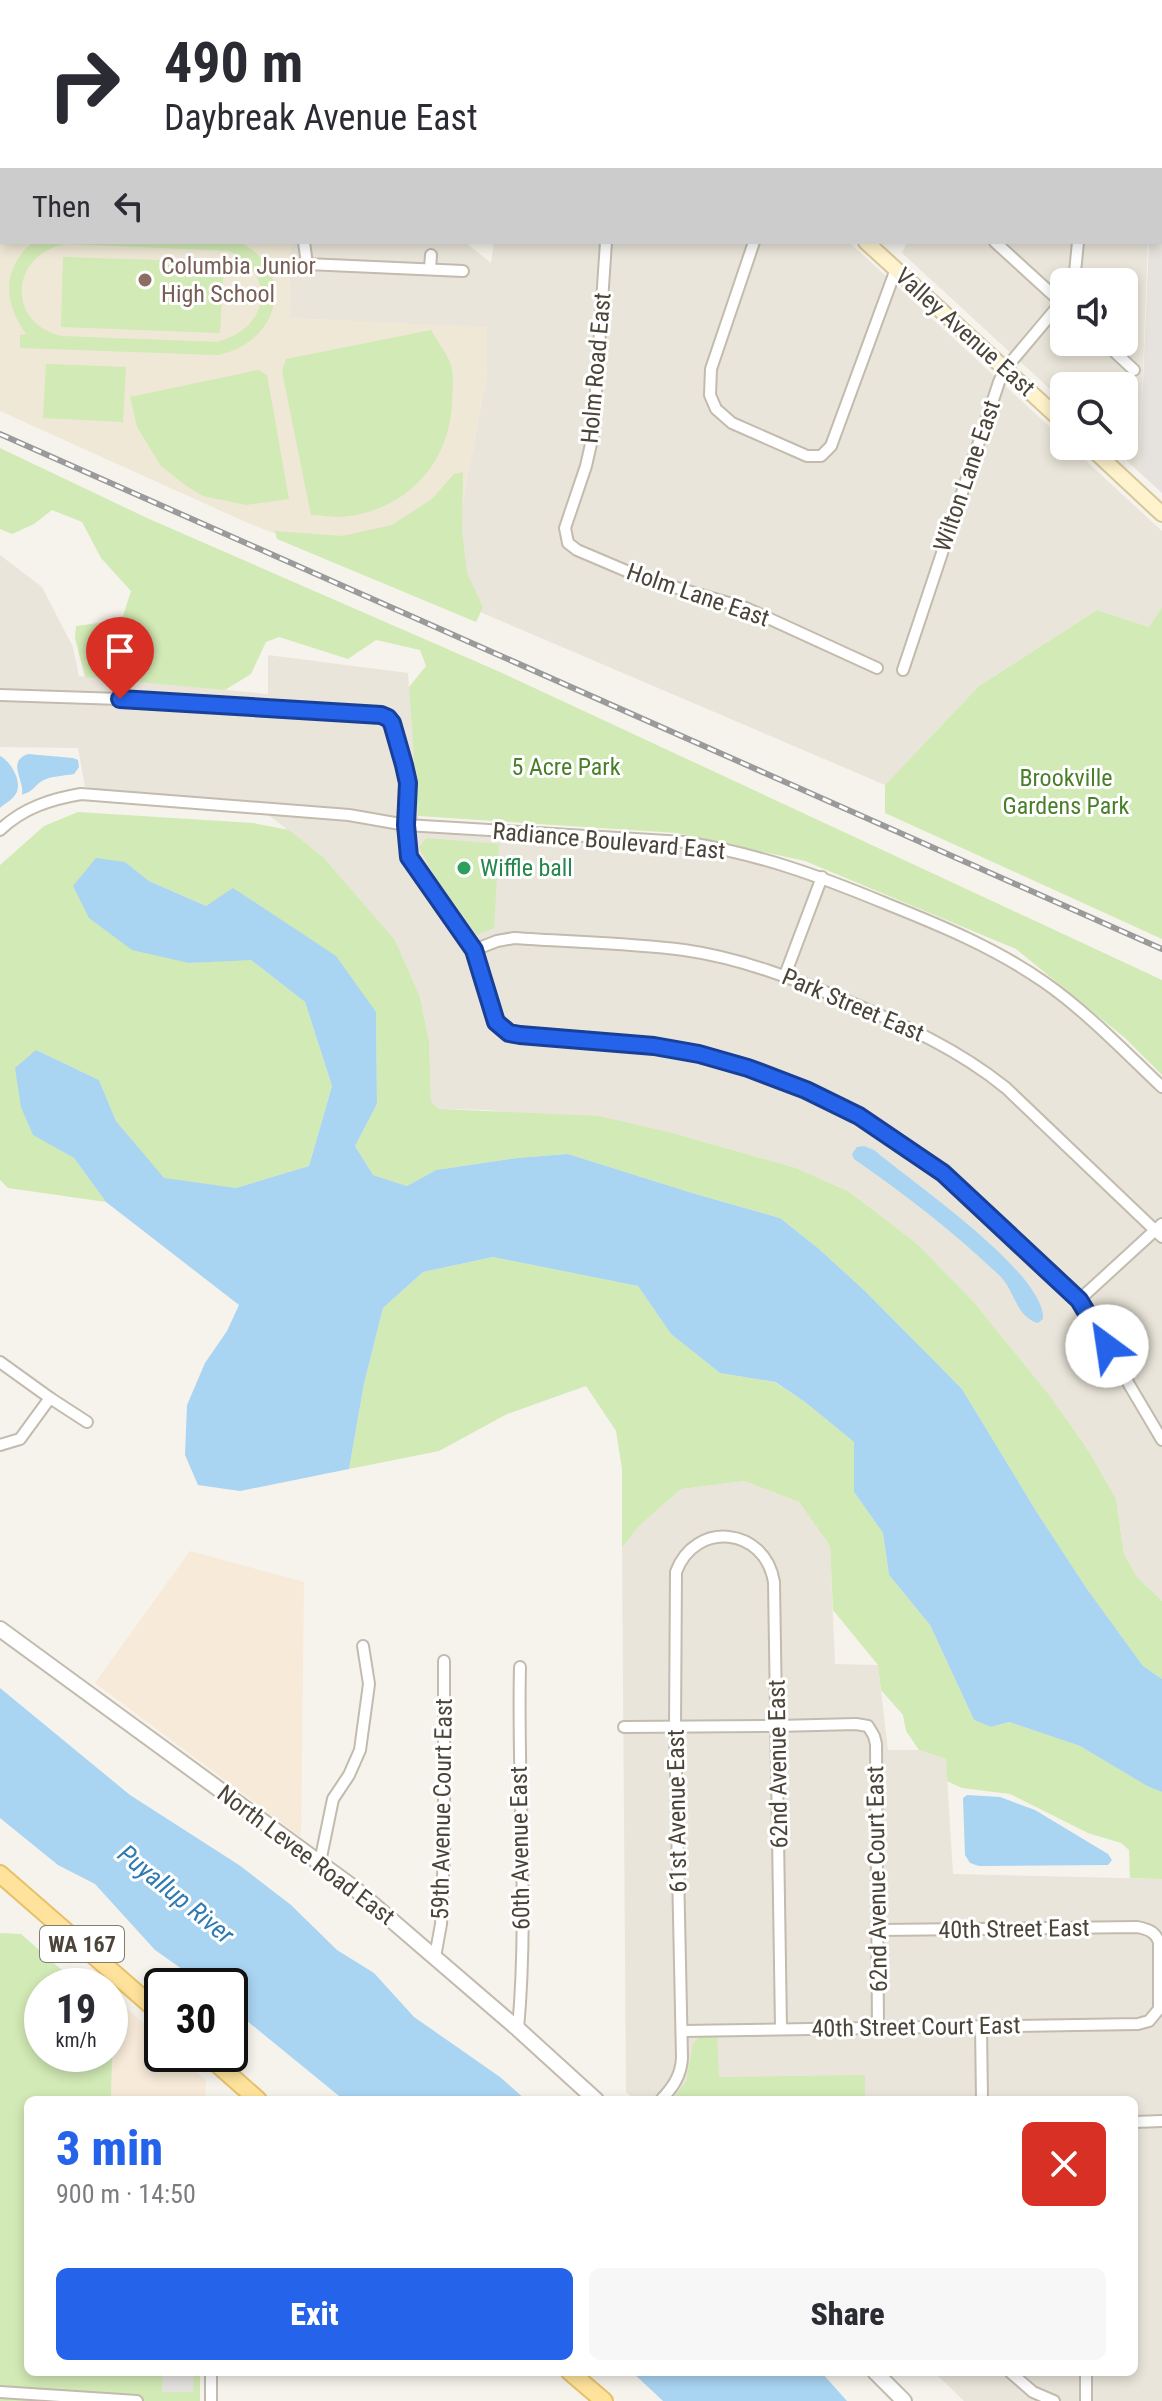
<!DOCTYPE html>
<html lang="en">
<head>
<meta charset="utf-8">
<style>
  :root { --surface:#fff; --page:#f7f7f7; --text:#2b2b33; --muted:#7c7c81; --accent:#2563eb }
  body { margin:0; font-family:"Roboto Condensed",sans-serif; background:var(--page); color:var(--text); height:100vh; display:flex; flex-direction:column; font-size:30px; white-space:nowrap }
  * { box-sizing:border-box; margin:0 }
  p { font-size:26px; color:var(--muted) }
  .icon { flex:none; width:44px; height:44px; fill:none; stroke:currentColor; stroke-width:2; stroke-linecap:round; stroke-linejoin:round }
  .map { position:relative; flex:1; overflow:hidden }
  .drawer { position:absolute; left:24px; top:2096px; width:1114px; height:280px; display:flex; flex-direction:column; background:var(--surface); border-radius:12px; box-shadow:0 4px 12px #0003 }
  .drawer>* { flex:none }
  .banner { position:absolute; left:0px; top:0px; width:1162px; height:244px; box-shadow:0 4px 12px #0003; background:#fff; color:var(--text); overflow:hidden }
  .controls { position:absolute; left:1050px; top:268px; display:grid; gap:16px }
  .controls a { display:grid; place-items:center; width:88px; height:88px; border-radius:12px; background:var(--surface); box-shadow:0 4px 12px #0003; font-size:40px }
  .speed { position:absolute; left:24px; top:1968px; display:flex; gap:16px; font-size:40px; font-weight:700; text-align:center }
  .speed>* { display:grid; place-content:center; width:104px; height:104px; border-radius:50%; background:var(--surface); box-shadow:0 4px 12px #0003; line-height:1 }
  .speed small { font-size:20px; font-weight:400 }
  .speed .limit { border:4px solid #111; border-radius:12px; background:#fff; color:#111 }
  .pin { position:absolute; display:grid; place-items:center; width:68px; height:68px; color:#fff; margin:-82px -34px; border-radius:50% 50% 50% 0; rotate:-45deg; box-shadow:0 0 8px #0007 }
  .pin .icon { rotate:45deg }
  .me { position:absolute; width:88px; margin:-44px; rotate:329deg; stroke-linejoin:round; filter:drop-shadow(0 0 6px #0008) }
  .turn { display:flex; align-items:center; gap:28px; height:168px; padding:0 32px; font-size:36px }
  .turn .icon { width:104px; height:104px; stroke-width:2.5 }
  .turn b { display:block; font-size:56px; line-height:68px }
  .then { display:flex; align-items:center; height:76px; padding:0 32px; background:#0003; gap:16px; font-size:30px }
  .round { display:grid; place-items:center; flex:none; width:84px; height:84px; border-radius:12px; background:var(--page) }
  .overview { display:flex; align-items:center; justify-content:space-between; height:136px; padding:0 32px }
  h1 { font-size:48px; font-weight:800; line-height:60px; color:var(--accent) }
  .button { display:flex; gap:16px; margin-top:auto; padding:16px 32px }
  .button a { flex:1; height:92px; border-radius:12px; background:var(--accent); color:#fff; font-size:32px; font-weight:800; line-height:92px; text-align:center }
  .button a+a { background:var(--page); color:var(--text) }
  .map>svg:first-child { display:block }
</style>
</head>
<body>
<div class="map">
<svg width="1162" height="2401" viewBox="0 0 1162 2401">
  <rect width="100%" height="100%" fill="#f6f3ec"/>
  <!-- residential -->
  <g fill="#eae5da" fill-rule="evenodd">
    <polygon points="28,0 338,0 337,2 28,2"/>
    <polygon points="621,0 845,0 845,2 623,2"/>
    <rect x="871" y="0" width="285" height="2"/>
    <polygon points="291,242 465,242 491,263 494,242 849,242 1064,440 1064,446 1070,446 1162,531 1162,607 1149,627 1097,610 979,686 885,785 445,597 487,373 487,328 289,318"/>
    <path d="M 907,242 L 1148,242 L 1139,472 L 1111,446 L 1124,446 L 1124,386 L 1064,386 L 1064,402 L 902,253 ZM 1064,282 L 1124,282 L 1124,342 L 1064,342 Z"/>
    <polygon points="0,555 42,587 73,647 79,676 268,694 268,655 408,673 419,825 725,849 963,934 1045,983 1162,1083 1162,1601 1137,1577 1124,1554 1116,1499 1050,1396 973,1301 915,1242 848,1191 796,1168 676,1134 488,1110 439,1109 431,1103 429,1041 420,997 395,940 324,858 258,807 85,787 78,748 0,747"/>
    <polygon points="744,1481 799,1502 830,1546 835,1664 878,1665 888,1750 919,1750 946,1759 953,1874 1162,1879 1162,2401 964,2401 934,2372 1134,2372 1134,2100 635,2100 626,2092 622,1548 638,1527 681,1489"/>
  </g>
  <!-- commercial -->
  <g fill="#f7ead8">
    <polygon points="190,1551 304,1582 301,1837 95,1683"/>
    <polygon points="122,2004 162,2040 162,2054 178,2054 206,2080 205,2100 111,2100 113,2015"/>
  </g>
  <!-- industrial -->
  <polygon fill="#e6e2dd" points="1158,0 1162,0 1162,493 1139,472 1149,242 1160,242 1160,2"/>
  <!-- education -->
  <polygon fill="#efe8d6" points="0,30 2,30 2,242 291,242 289,318 487,327 487,373 445,597 250,524 0,411"/>
  <!-- green -->
  <g fill="#d2eab5" fill-rule="evenodd">
    <path d="M 33,242 L 240,242 C 298,272 279,343 218,355 L 20,348 L 20,335 L 26,334 C 4,303 1,269 33,242 ZM 67,244 L 229,251 C 278,275 269,329 217,342 L 62,336 C 6,324 9,253 67,244 Z"/>
    <polygon points="63,257 224,262 220,333 61,327"/>
    <path d="M 431,330 C 437,341 445,351 450,362 C 455,374 452,392 452,405 C 448,467 403,512 341,517 C 331,517 320,515 311,515 L 282,371 L 286,359 Z"/>
    <polygon points="46,364 126,367 123,422 43,418"/>
    <polygon points="258,370 267,375 289,499 246,505 203,496 185,485 161,466 137,427 130,397"/>
    <polygon points="0,448 147,518 500,672 1162,980 1162,1075 1125,1038 1016,949 805,861 677,833 418,816 409,687 426,666 420,650 376,640 348,659 279,637 266,642 251,674 225,690 85,677 75,638 76,626 98,623 123,616 131,591 101,558 82,522 52,510 34,524 12,534 0,529"/>
    <polygon points="463,472 462,531 467,573 483,607 476,622 277,539 275,531 342,536 392,525 432,499 454,474"/>
    <polygon points="1162,607 1162,939 885,813 885,785 979,686 1097,610 1149,627"/>
    <polygon points="78,812 253,823 289,830 324,858 395,940 420,997 429,1041 431,1102 439,1109 599,1116 676,1134 796,1168 848,1191 915,1242 973,1301 1050,1396 1089,1452 1116,1499 1124,1554 1137,1577 1162,1601 1162,1679 1143,1666 1087,1589 1036,1511 962,1389 866,1292 819,1249 780,1218 692,1193 568,1154 517,1158 436,1170 407,1186 373,1175 355,1146 377,1104 376,1012 206,906 149,881 125,862 189,963 250,959 305,1002 332,1086 309,1166 236,1188 164,1179 116,1121 99,1080 36,1050 33,1134 74,1158 106,1202 8,1188 0,1180 0,865 44,826"/>
    <polygon points="426,838 499,844 494,928 477,935 435,877 419,847"/>
    <polygon points="493,1257 638,1286 671,1334 720,1373 774,1382 805,1402 854,1442 854,1492 883,1533 889,1575 930,1625 974,1720 991,1727 1009,1722 1080,1746 1147,1786 1162,1792 1162,1879 1130,1878 1129,1850 1121,1843 1088,1833 1010,1794 962,1788 947,1781 946,1759 919,1750 906,1731 903,1715 881,1690 878,1665 833,1610 830,1546 799,1502 744,1481 681,1489 638,1527 622,1548 622,1469 616,1431 586,1386 507,1414 439,1451 349,1469 364,1384 383,1308 423,1272"/>
    <polygon points="0,1933 21,1934 80,1986 42,1986 42,2054 110,2054 110,2013 113,2015 111,2100 28,2100 28,2372 200,2372 200,2401 0,2401"/>
    <polygon points="717,2036 719,2077 865,2075 865,2100 672,2100 686,2081 693,2044 699,2037"/>
  </g>
  <!-- parking -->
  <polygon fill="#e5e3e0" points="163,2372 194,2372 193,2392 162,2392"/>
  <!-- water -->
  <g fill="#a9d4f2">
    <path d="M 28,754 L 73,758 L 78,760 L 79,767 L 74,774 C 63,776 47,776 39,783 C 31,790 34,790 22,795 C 25,780 6,762 28,754 Z"/>
    <path d="M 0,756 C 11,761 24,784 15,795 C 12,800 4,804 0,808 Z"/>
    <polygon points="96,858 125,862 149,881 206,906 233,888 336,956 376,1012 377,1104 355,1146 373,1175 407,1186 436,1170 517,1158 568,1154 692,1193 780,1218 819,1249 866,1292 962,1389 1036,1511 1087,1589 1143,1666 1162,1679 1162,1792 1147,1786 1080,1746 1009,1722 991,1727 974,1720 930,1625 889,1575 883,1533 854,1492 854,1442 805,1402 775,1382 720,1373 671,1334 638,1286 493,1257 423,1272 383,1308 364,1384 349,1469 240,1491 198,1485 185,1455 187,1405 205,1363 227,1331 239,1305 106,1202 74,1158 33,1135 21,1107 15,1068 36,1050 99,1080 116,1121 164,1178 236,1188 309,1166 332,1086 305,1002 251,960 189,963 132,950 89,918 73,886"/>
    <path d="M 864,1146 L 874,1150 C 909,1180 1046,1273 1043,1319 L 1038,1323 C 1016,1317 1015,1291 1000,1276 C 955,1233 906,1195 854,1159 L 852,1154 L 857,1147 Z"/>
    <polygon points="0,1688 130,1795 239,1865 291,1905 337,1950 374,1973 414,2017 500,2077 526,2100 344,2100 230,2007 230,1986 206,1986 155,1950 95,1884 58,1865 0,1818"/>
    <polygon points="967,1795 1000,1797 1035,1810 1108,1854 1112,1860 1108,1865 979,1866 970,1863 965,1855 963,1798"/>
    <polygon points="632,2372 821,2372 847,2401 663,2401"/>
  </g>
  <g fill="none" stroke-linecap="round" stroke-linejoin="round">
    <!-- minor casing -->
    <g stroke="#c2bbae" stroke-width="14">
      <g id="minor">
        <polyline points="150,2 151,0"/>
        <polyline points="283,2 284,0"/>
        <polyline points="859,2 859,0"/>
        <polyline points="304,242 307,264 463,271"/>
        <polyline points="606,242 593,435 586,466 565,528 568,543 577,550 643,578 746,608 877,668"/>
        <polyline points="754,242 711,369 710,395 716,409 732,423 807,456 821,456 831,446 896,269"/>
        <polyline points="995,242 1064,305"/>
        <polyline points="430,268 431,255"/>
        <polyline points="1074,282 1078,242"/>
        <polyline points="1104,342 1134,370"/>
        <polyline points="903,670 999,382 1006,368 1064,299"/>
        <polyline points="0,695 180,701 381,715 388,718 392,723 404,765 408,783 406,825 409,857 474,950 496,1022 509,1033 520,1035 654,1046 699,1054 748,1068 806,1090 859,1116 943,1173 1079,1300 1162,1440"/>
        <path d="M 0,830 C 23,808 51,799 81,794 L 349,815 L 406,825 L 684,842 C 759,854 817,875 887,904 C 942,926 995,948 1044,982 C 1087,1012 1124,1051 1162,1087"/>
        <path d="M 474,950 L 497,941 L 514,938 C 571,942 628,943 684,950 C 741,958 794,979 847,1001 C 904,1025 958,1049 1006,1088 L 1162,1237"/>
        <polyline points="785,975 822,877"/>
        <polyline points="1079,1300 1162,1224"/>
        <polyline points="0,1362 50,1398 20,1439 0,1445"/>
        <polyline points="50,1398 87,1422"/>
        <polyline points="624,1727 777,1726 856,1724 868,1726 874,1736 876,1744 878,2026"/>
        <polyline points="320,1862 333,1799 349,1775 360,1750 369,1684 363,1646"/>
        <polyline points="435,1957 441,1924 444,1852 444,1661"/>
        <polyline points="981,2026 982,2100"/>
        <path d="M 518,2029 C 529,1909 517,1787 520,1667"/>
        <path d="M 683,2031 L 1138,2024 L 1149,2021 L 1159,2009 L 1159,1942 C 1155,1931 1147,1929 1137,1927 L 879,1930"/>
        <path d="M 661,2100 C 673,2087 681,2076 682,2058 L 675,1727 L 676,1572 C 695,1520 765,1527 774,1582 L 781,2028"/>
        <polyline points="1134,2122 1162,2121"/>
        <polyline points="1010,2372 1033,2392 1054,2401"/>
        <polyline points="1086,2372 1086,2401"/>
        <polyline points="0,2392 137,2401"/>
        <polyline points="211,2401 211,2372"/>
      </g>
    </g>
    <!-- tertiary casing -->
    <g stroke="#c2bbae" stroke-width="18">
      <g id="tertiary">
        <polyline points="0,1629 354,1888 518,2029 596,2100"/>
        <polyline points="875,2372 904,2401"/>
      </g>
    </g>
    <!-- secondary casing -->
    <g stroke="#d6c79b" stroke-width="18">
      <g id="secondary">
        <polyline points="605,0 607,2"/>
        <polyline points="866,242 1064,423"/>
        <polyline points="1089,446 1162,514"/>
      </g>
    </g>
    <!-- primary casing -->
    <g stroke="#e6c16a" stroke-width="20">
      <g id="primary">
        <polyline points="0,1874 162,2015"/>
        <polyline points="206,2054 258,2100"/>
        <polyline points="570,2372 604,2401"/>
      </g>
    </g>
    <!-- minor -->
    <use href="#minor" stroke="#fff" stroke-width="10"/>
    <!-- tertiary -->
    <use href="#tertiary" stroke="#fff" stroke-width="14"/>
    <!-- secondary -->
    <use href="#secondary" stroke="#fff3cd" stroke-width="14"/>
    <!-- primary -->
    <use href="#primary" stroke="#ffe39c" stroke-width="16"/>
    <!-- rail casing -->
    <g stroke="#9a9a9a" stroke-width="6">
      <polyline id="rail" points="0,434 1162,949"/>
    </g>
    <!-- rail -->
    <use href="#rail" stroke="#fff" stroke-width="3" stroke-dasharray="9" stroke-linecap="butt"/>
  </g>
  <g fill="none" stroke-linecap="round" stroke-linejoin="round">
    <!-- route casing -->
    <g stroke="#184099" stroke-width="20">
      <polyline id="route" points="120,699 381,715 388,718 392,723 404,765 408,783 406,825 409,857 474,950 496,1022 509,1033 520,1035 654,1046 699,1054 748,1068 806,1090 859,1116 943,1173 1079,1300 1107,1346"/>
    </g>
    <!-- route -->
    <use href="#route" stroke="#2563eb" stroke-width="14"/>
  </g>
  <!-- markers -->
  <circle fill="#8d6e63" stroke="#fff" stroke-width="3" cx="145" cy="280" r="8"/>
  <circle fill="#2e9e5b" stroke="#fff" stroke-width="3" cx="464" cy="868" r="8"/>
  <g text-anchor="middle" stroke-width="6" stroke-linejoin="round" paint-order="stroke">
    <!-- shield labels -->
    <rect fill="#fff" stroke="#817c74" stroke-width="2" x="40" y="1926" width="84" height="36" rx="6"/>
    <g font-size="22" font-weight="bold" fill="#4b4439">
      <text x="82" y="1952">WA 167</text>
    </g>
    <!-- education labels -->
    <g font-size="24" fill="#785e54" stroke="#fff" text-anchor="start">
      <text x="161" y="274">Columbia Junior<tspan x="161" dy="28">High School</tspan></text>
    </g>
    <!-- street labels -->
    <g font-size="24" fill="#4b4439" stroke="#fff">
      <text transform="translate(965 332) rotate(42)" y="8">Valley Avenue East</text>
      <text transform="translate(596 368) rotate(-85)" y="8">Holm Road East</text>
      <text transform="translate(967 476) rotate(-71)" y="8">Wilton Lane East</text>
      <text transform="translate(698 595) rotate(19)" y="8">Holm Lane East</text>
      <text transform="translate(609 841) rotate(5)" y="8">Radiance Boulevard East</text>
      <text transform="translate(853 1005) rotate(23)" y="8">Park Street East</text>
      <text transform="translate(778 1764) rotate(-91)" y="8">62nd Avenue East</text>
      <text transform="translate(442 1809) rotate(-89)" y="8">59th Avenue Court East</text>
      <text transform="translate(677 1811) rotate(-91)" y="8">61st Avenue East</text>
      <text transform="translate(520 1848) rotate(-91)" y="8">60th Avenue East</text>
      <text transform="translate(306 1855) rotate(37)" y="8">North Levee Road East</text>
      <text transform="translate(877 1879) rotate(-91)" y="8">62nd Avenue Court East</text>
      <text transform="translate(1014 1929) rotate(-1)" y="8">40th Street East</text>
      <text transform="translate(916 2027) rotate(-1)" y="8">40th Street Court East</text>
    </g>
    <!-- park labels -->
    <g font-size="24" fill="#4a7f2a" stroke="#fff">
      <text x="566" y="775">5 Acre Park</text>
      <text x="1066" y="786">Brookville<tspan x="1066" dy="28">Gardens Park</tspan></text>
    </g>
    <!-- leisure labels -->
    <g font-size="24" fill="#27864d" stroke="#fff" text-anchor="start">
      <text x="480" y="876">Wiffle ball</text>
    </g>
    <!-- water labels -->
    <g font-size="26" font-style="italic" fill="#2e7ab2" stroke="#fff">
      <text transform="translate(176 1894) rotate(39)" y="9">Puyallup River</text>
    </g>
  </g>
</svg>
<div class="controls">
<a><svg class="icon" aria-label="sound" viewBox="0 0 24 24"><path d="M4 9h4l5-4v14l-5-4H4zM17 9q2 3 0 6"/></svg></a>
<a><svg class="icon" aria-label="search" viewBox="0 0 24 24"><circle cx="10" cy="10" r="6"/><path d="M15 15l6 6"/></svg></a>
</div>
<div class="speed"><div>19<small>km/h</small></div><div class="limit">30</div></div>
<div class="pin" style="left:120px;top:699px;background:#d93025"><svg class="icon" aria-label="arrive" viewBox="0 0 24 24"><path d="M6 21V4h12l-3 4 3 4H6"/></svg></div>
<svg class="me" style="left:1107px;top:1346px" viewBox="-20 -20 40 40"><circle r="19" fill="#fff"/><path d="M0-13L10 11 0 6-10 11z" fill="#2563eb"/></svg>
<div class="banner">
<div class="turn"><svg class="icon" aria-label="right" viewBox="0 0 24 24"><path d="M7 20v-9h11M14 6l5 5-5 5"/></svg><div><b>490 m</b>Daybreak Avenue East</div></div>
<div class="then">Then<svg class="icon" aria-label="left" viewBox="0 0 24 24"><path d="M17 20v-9H6M10 6l-5 5 5 5"/></svg></div>
</div>
<section class="drawer">
<div class="overview"><div><h1>3 min</h1><p>900 m · 14:50</p></div><a class="round" style="background:#d93025;color:#fff"><svg class="icon" aria-label="close" viewBox="0 0 24 24"><path d="M6 6l12 12M18 6L6 18"/></svg></a></div>
<div class="button"><a>Exit</a><a>Share</a></div>
</section>
</div>
</body>
</html>
